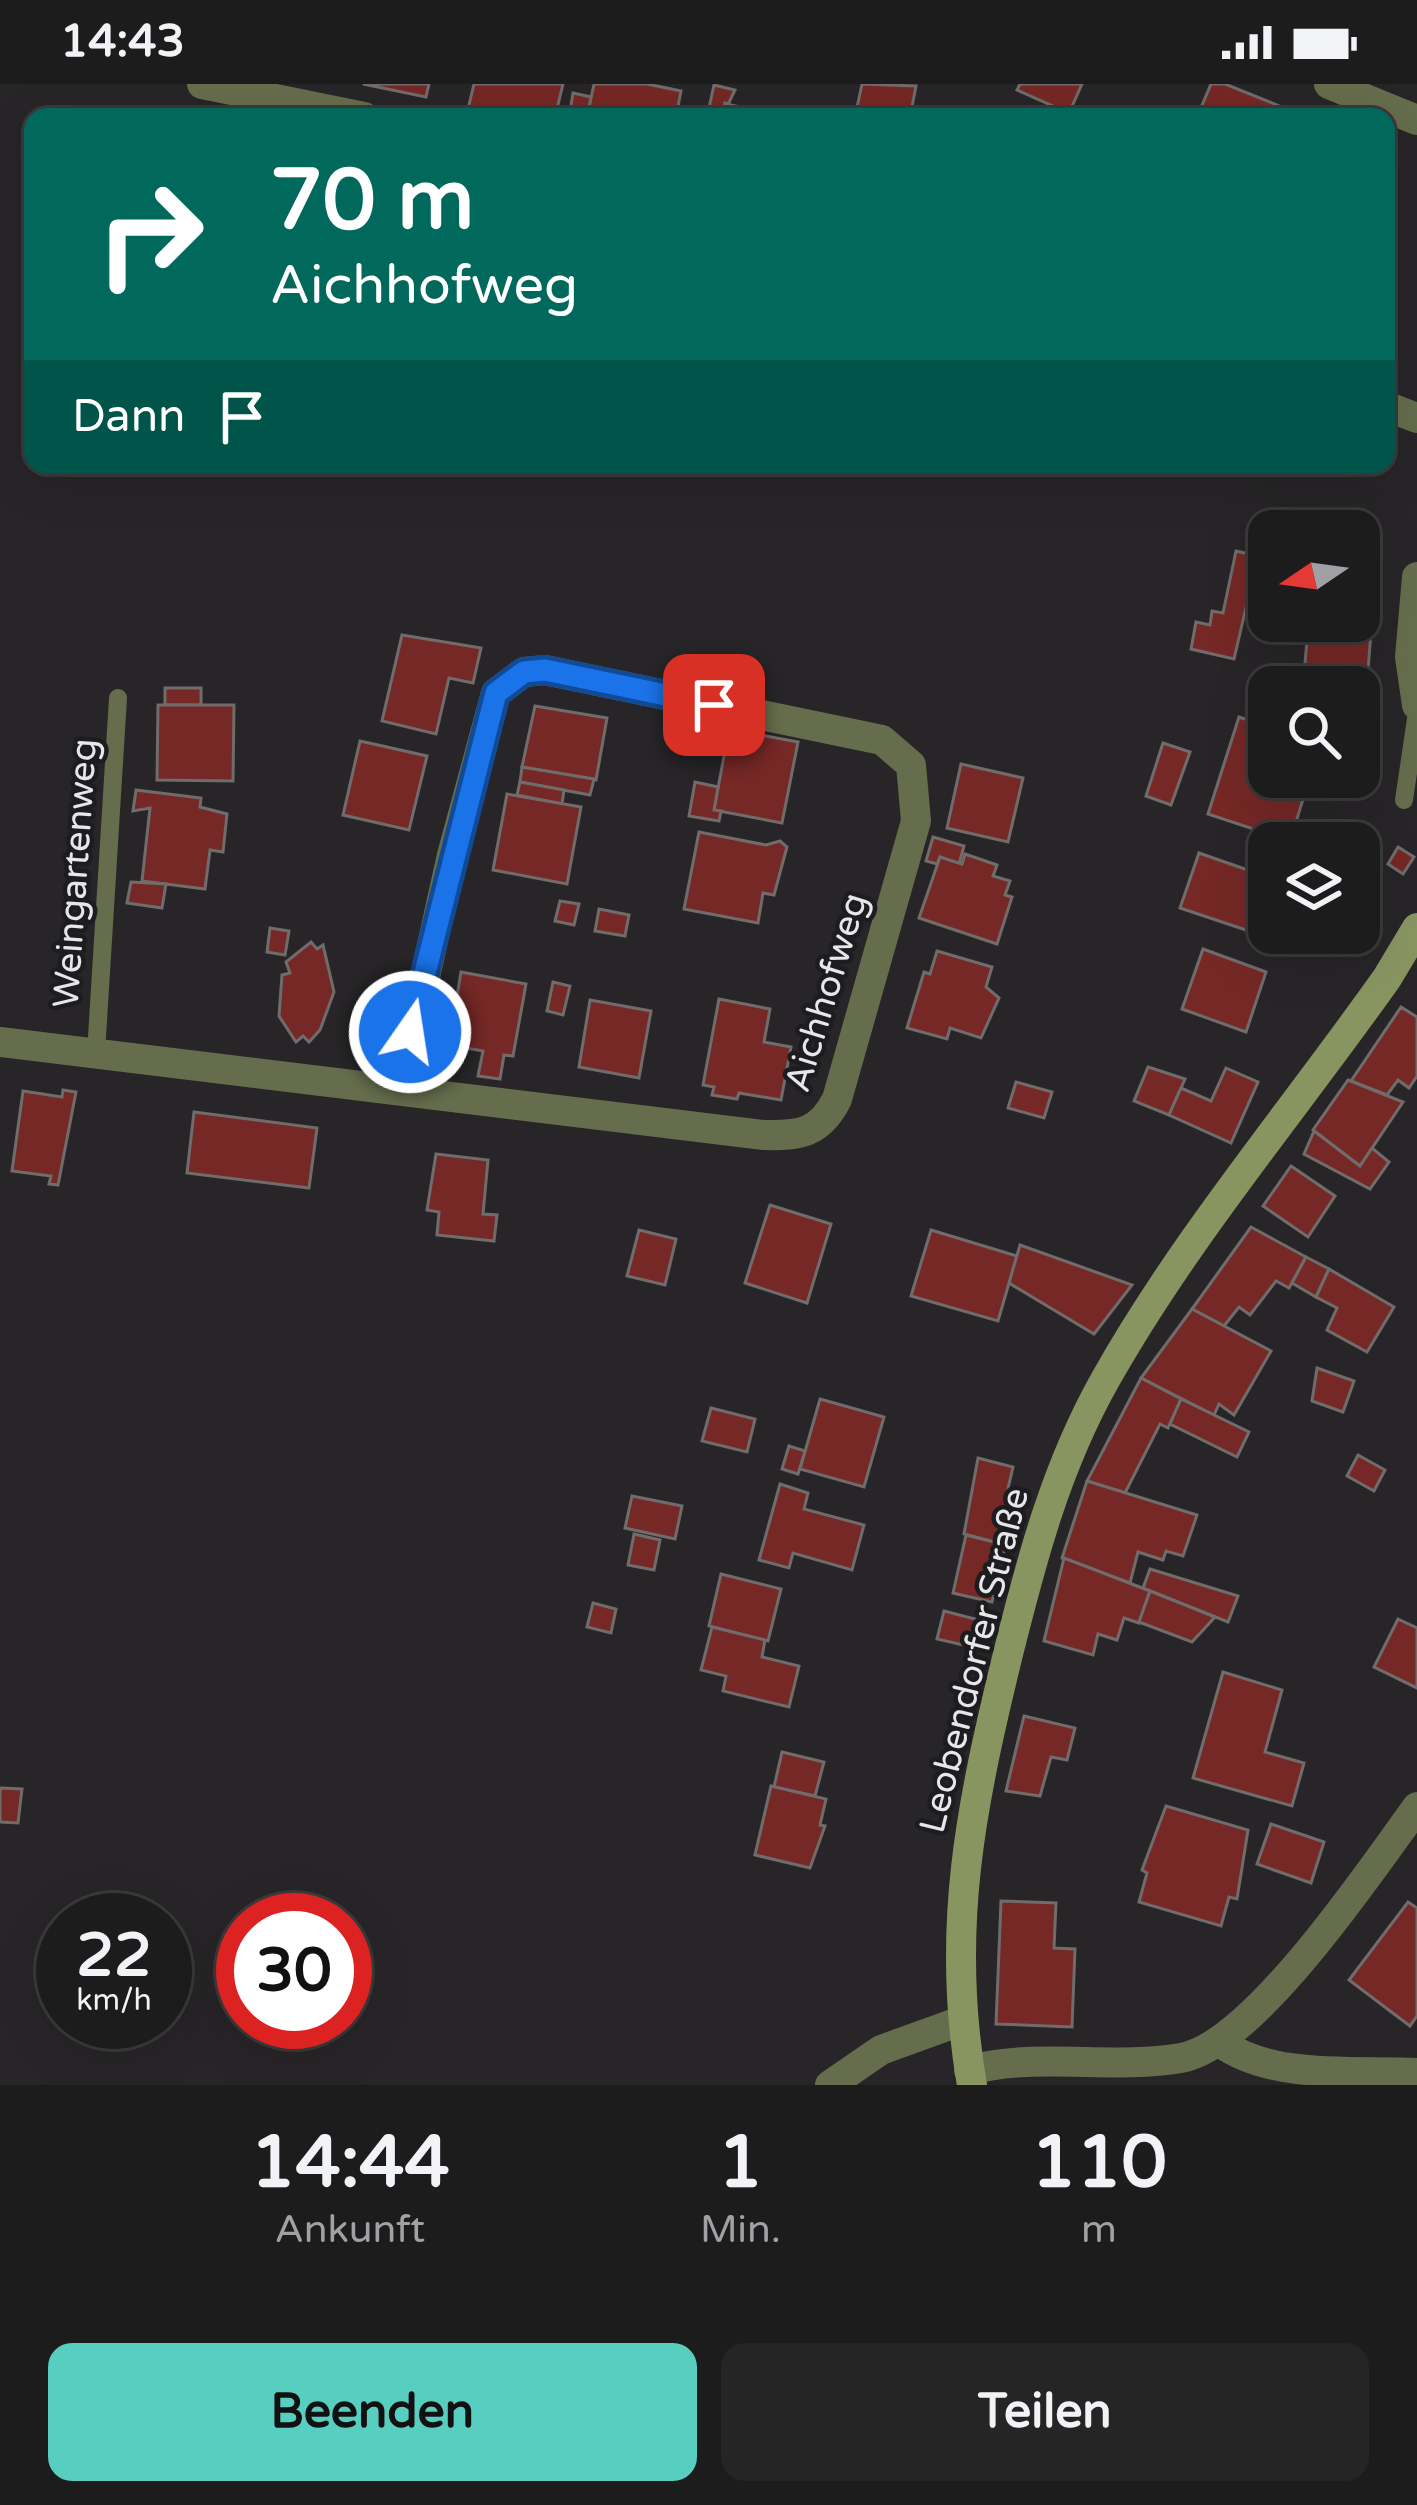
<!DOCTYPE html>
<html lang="de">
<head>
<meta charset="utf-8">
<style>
  :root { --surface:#1d1c1d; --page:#252526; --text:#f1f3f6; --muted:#a0a1a4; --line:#3b3a3b; --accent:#58cec0 }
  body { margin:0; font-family:"Varela Round",sans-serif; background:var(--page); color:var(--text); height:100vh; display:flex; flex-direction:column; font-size:45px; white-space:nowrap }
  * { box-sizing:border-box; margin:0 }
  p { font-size:39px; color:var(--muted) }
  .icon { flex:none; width:66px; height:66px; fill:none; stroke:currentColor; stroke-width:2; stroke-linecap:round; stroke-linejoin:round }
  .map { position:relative; height:2001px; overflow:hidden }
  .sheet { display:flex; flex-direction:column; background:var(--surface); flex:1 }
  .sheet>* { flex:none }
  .hud { position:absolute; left:24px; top:24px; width:1371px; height:366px; border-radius:24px; box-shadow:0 12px 48px #0002,0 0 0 3px var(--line); background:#00695c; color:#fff; overflow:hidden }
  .needle { width:78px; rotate:257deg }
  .fabs { position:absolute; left:1248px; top:426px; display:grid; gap:24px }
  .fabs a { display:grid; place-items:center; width:132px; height:132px; border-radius:24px; background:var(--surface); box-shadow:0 12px 48px #0002,0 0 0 3px var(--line); font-size:60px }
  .speed { position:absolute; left:36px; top:1809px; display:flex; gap:24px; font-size:60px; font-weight:700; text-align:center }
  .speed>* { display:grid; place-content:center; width:156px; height:156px; border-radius:50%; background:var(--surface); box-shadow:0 12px 48px #0002,0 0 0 3px var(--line); line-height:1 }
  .speed small { font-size:30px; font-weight:400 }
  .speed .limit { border:18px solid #d22; background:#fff; color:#111 }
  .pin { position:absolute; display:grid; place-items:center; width:102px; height:102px; color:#fff; margin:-51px; border-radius:24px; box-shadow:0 6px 18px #0006 }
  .me { position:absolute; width:132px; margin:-66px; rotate:13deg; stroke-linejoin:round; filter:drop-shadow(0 0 9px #0008) }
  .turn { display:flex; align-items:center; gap:42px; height:252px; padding:0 48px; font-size:54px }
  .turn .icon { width:156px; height:156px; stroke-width:2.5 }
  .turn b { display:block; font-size:84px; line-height:102px }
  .then { display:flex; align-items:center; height:114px; padding:0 48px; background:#0003; gap:24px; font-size:45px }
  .eta { display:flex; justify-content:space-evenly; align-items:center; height:204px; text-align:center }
  .eta b { font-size:72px; font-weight:700; line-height:84px }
  .cta { display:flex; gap:24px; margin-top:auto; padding:24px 48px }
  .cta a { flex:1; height:138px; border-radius:24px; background:var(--accent); color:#111; font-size:48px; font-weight:700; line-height:138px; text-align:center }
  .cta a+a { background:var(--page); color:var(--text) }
  .status { display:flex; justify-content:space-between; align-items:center; height:84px; padding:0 60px; background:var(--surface); direction:ltr }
  .status svg { height:33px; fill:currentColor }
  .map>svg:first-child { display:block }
</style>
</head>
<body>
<div class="status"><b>14:43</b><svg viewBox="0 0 49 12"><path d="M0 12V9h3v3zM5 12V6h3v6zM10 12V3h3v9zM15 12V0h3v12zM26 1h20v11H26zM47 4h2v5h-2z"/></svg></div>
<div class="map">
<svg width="1417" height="2001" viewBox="0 0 1417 2001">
  <rect width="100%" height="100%" fill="#272527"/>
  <!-- building -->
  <g fill="#752826" stroke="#6f6c6b" stroke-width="3">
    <polygon points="363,0 429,0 426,13"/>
    <polygon points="474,0 563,0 555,33 504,33 468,25"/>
    <polygon points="594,0 647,0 681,7 676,33 587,33"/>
    <polygon points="862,0 916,2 910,33 855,33"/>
    <polygon points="1020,0 1082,0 1069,29 1017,6"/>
    <polygon points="1211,0 1225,0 1282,23 1278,33 1197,33"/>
    <polygon points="714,1 735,6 722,33 707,33"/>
    <polygon points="573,9 591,13 587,33 569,33"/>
    <polygon points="725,19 731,21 785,33 722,33"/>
    <polygon points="1236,467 1258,472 1234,575 1191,565 1196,538 1210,541 1212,527 1223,529"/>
    <polygon points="1359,509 1374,510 1365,625 1359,625 1359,603 1303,603 1308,544 1289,542 1289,537 1359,537"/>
    <polygon points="402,551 481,564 473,599 449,594 436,650 382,637"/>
    <rect x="165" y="604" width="36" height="17"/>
    <polygon points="158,621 234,621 233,697 157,696"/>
    <polygon points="535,622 607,634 596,696 522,683"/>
    <polygon points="1239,633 1269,643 1269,693 1310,693 1290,757 1208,730"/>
    <polygon points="729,645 798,658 782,739 714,726"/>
    <polygon points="360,657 427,672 409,746 343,731"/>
    <polygon points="1163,659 1190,668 1171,721 1146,712"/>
    <polygon points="961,680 1023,694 1008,758 947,744"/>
    <polygon points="522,683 594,695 590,711 520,698"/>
    <polygon points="520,698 564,706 562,720 517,711"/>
    <polygon points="695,698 718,703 714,726 721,727 719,737 689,732"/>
    <polygon points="136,706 201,714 200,723 227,730 223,768 210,766 205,805 142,797 150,724 133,727"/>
    <polygon points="507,710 581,723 567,800 493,786"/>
    <polygon points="699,748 766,761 780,757 787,763 774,811 763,809 758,839 684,825"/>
    <polygon points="933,753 964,762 959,780 940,773 937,780 926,777"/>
    <polygon points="1398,763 1414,773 1403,790 1388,780"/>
    <polygon points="1199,769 1265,792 1246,846 1180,824"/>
    <polygon points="965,770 997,781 993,792 1010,797 1005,811 1012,813 997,860 919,834 940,773 962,780"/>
    <polygon points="131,798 166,800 162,824 127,819"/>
    <polygon points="560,817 579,820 574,841 555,837"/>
    <polygon points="599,825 629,831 625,852 595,847"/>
    <polygon points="270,844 289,847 285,871 267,868"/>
    <polygon points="311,858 317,865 323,861 334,908 320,946 309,958 303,952 296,958 279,932 282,891 290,889 286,878"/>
    <polygon points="1203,865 1266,888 1246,948 1182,925"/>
    <polygon points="937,867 992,883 986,903 999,914 981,954 950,944 947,955 907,944 924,888 930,890"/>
    <polygon points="461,888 526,900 513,972 504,971 500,995 478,992 483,967 449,961"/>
    <polygon points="553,898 570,902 563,931 547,927"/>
    <polygon points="719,915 770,925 764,958 791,963 781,1016 739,1009 737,1015 712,1011 714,1003 703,1001"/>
    <polygon points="590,916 651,927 639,994 579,983"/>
    <polygon points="1401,923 1417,933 1417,992 1409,1004 1398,996 1387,1011 1351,997"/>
    <polygon points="1148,983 1185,995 1169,1031 1134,1017"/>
    <polygon points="1226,984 1258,998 1231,1059 1169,1031 1181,1004 1211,1017"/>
    <polygon points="1348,996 1403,1018 1360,1082 1313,1046"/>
    <polygon points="1016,998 1052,1008 1044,1034 1008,1024"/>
    <polygon points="63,1006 76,1008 58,1101 49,1100 51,1092 12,1087 23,1007 62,1013"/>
    <polygon points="194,1028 317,1044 309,1104 187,1089"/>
    <polygon points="1314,1047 1360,1082 1372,1064 1389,1078 1370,1105 1304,1070"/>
    <polygon points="436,1070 488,1076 483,1130 497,1131 494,1157 437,1151 439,1128 427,1126"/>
    <polygon points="1291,1082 1335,1112 1308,1153 1263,1122"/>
    <polygon points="770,1121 831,1140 807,1219 745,1199"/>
    <polygon points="1251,1143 1306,1173 1289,1204 1276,1197 1250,1231 1239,1223 1224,1242 1192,1225"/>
    <polygon points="639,1146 676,1155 665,1201 627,1192"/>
    <polygon points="931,1146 1017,1172 998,1237 911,1212"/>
    <polygon points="1020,1161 1132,1201 1094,1250 1009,1199"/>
    <polygon points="1306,1173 1329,1185 1316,1213 1292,1199"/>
    <polygon points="1329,1185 1394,1223 1367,1268 1327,1246 1337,1224 1316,1213"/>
    <polygon points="1192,1225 1271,1267 1234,1331 1219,1320 1214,1331 1141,1294"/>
    <polygon points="1317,1284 1354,1297 1343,1328 1312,1317"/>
    <polygon points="1141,1294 1181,1315 1168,1344 1160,1340 1125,1409 1087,1397"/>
    <polygon points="820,1315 884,1333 864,1403 800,1385"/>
    <polygon points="1181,1315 1249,1348 1237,1373 1170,1340"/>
    <polygon points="711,1324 755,1335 747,1368 702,1357"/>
    <polygon points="789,1362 805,1367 798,1390 782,1385"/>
    <polygon points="1358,1371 1385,1386 1374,1407 1347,1392"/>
    <polygon points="978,1374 1013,1383 1005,1417 1016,1420 1006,1461 964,1450"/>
    <polygon points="1087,1397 1197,1431 1183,1472 1166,1467 1163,1476 1138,1468 1130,1499 1062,1474"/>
    <polygon points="780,1400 808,1409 804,1425 864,1441 852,1486 793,1469 789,1484 759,1476"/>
    <polygon points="632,1412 682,1422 675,1455 625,1444"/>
    <polygon points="634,1450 660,1456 654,1486 628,1481"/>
    <polygon points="966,1451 1006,1461 992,1518 953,1509"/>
    <polygon points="1064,1474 1150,1507 1139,1539 1124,1534 1117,1556 1098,1550 1093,1571 1044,1557"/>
    <polygon points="1150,1485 1238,1512 1228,1538 1143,1504"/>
    <polygon points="721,1490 781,1505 768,1557 709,1542"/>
    <polygon points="1150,1507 1215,1533 1192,1558 1139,1538"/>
    <polygon points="593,1519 616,1525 611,1549 587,1543"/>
    <polygon points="944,1527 983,1537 976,1564 937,1555"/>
    <polygon points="1398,1535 1417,1544 1417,1604 1374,1583"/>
    <polygon points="712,1543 765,1556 762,1573 799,1582 789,1623 723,1607 726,1592 701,1586"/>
    <polygon points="1223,1588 1282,1606 1265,1668 1304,1679 1292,1722 1193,1694"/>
    <polygon points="1024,1632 1075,1644 1067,1676 1051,1673 1040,1712 1006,1707"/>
    <polygon points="782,1668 824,1678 815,1712 774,1703"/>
    <polygon points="771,1702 826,1715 820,1741 825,1742 810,1784 755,1771"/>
    <polygon points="0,1704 22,1705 18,1739 0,1738"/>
    <polygon points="1166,1722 1248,1746 1237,1815 1229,1813 1221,1842 1139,1818 1147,1789 1142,1786"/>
    <polygon points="1271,1740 1324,1758 1311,1799 1257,1780"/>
    <polygon points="1001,1817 1056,1819 1054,1864 1075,1865 1072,1943 996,1940"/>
    <polygon points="1408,1818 1417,1824 1417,1932 1410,1942 1349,1896"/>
  </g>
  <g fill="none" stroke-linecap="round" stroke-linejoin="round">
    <!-- service -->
    <g stroke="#656d4c" stroke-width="18">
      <polyline points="1404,716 1417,628"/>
      <polyline points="96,969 118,614"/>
    </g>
    <!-- minor -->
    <g stroke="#656d4c" stroke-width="30">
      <polyline points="202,0 364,33"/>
      <polyline points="1329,0 1417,36"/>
      <polyline points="1386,322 1417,334"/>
      <polyline points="1417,493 1410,573 1417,621"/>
      <path d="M 0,958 L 764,1051 C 800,1052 820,1049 837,1015 L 916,737 L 911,681 L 882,656 L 545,586 L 524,588 L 496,609 L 452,771 L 400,1006"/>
      <path d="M 1221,1959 C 1273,1996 1355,1986 1417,1989"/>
      <path d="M 969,1986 C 1039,1968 1111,1986 1181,1974 C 1254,1961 1371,1786 1417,1723"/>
      <polyline points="830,2001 881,1966 961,1937"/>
    </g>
    <!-- secondary -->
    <path stroke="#899561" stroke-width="30" d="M 972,2001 C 945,1846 971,1721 1008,1570 C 1032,1474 1056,1383 1105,1296 C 1185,1154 1293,1027 1387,894 L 1417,844"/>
  </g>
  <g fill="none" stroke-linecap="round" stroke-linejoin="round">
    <!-- route casing -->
    <g stroke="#114b97" stroke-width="30">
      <polyline id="route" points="410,948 496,609 524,588 545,586 714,621"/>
    </g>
    <!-- route -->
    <use href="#route" stroke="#1a73e8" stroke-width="21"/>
  </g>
  <g text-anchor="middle" stroke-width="9" stroke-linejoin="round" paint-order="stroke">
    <!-- street labels -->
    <g font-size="36" fill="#e7e6e8" stroke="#1d1c1e">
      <text transform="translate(74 789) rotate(-86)" y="13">Weingartenweg</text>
      <text transform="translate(825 908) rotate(-73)" y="13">Aichhofweg</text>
      <text transform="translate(973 1576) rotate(-76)" y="13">Leobendorfer Straße</text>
    </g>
  </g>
</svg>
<div class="fabs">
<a><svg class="needle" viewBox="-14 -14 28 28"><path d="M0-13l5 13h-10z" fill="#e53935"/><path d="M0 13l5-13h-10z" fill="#a0a1a4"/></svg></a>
<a><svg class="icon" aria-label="search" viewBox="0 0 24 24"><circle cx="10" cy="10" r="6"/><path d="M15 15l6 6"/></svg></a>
<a><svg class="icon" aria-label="layers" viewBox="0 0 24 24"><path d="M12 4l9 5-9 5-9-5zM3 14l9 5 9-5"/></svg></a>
</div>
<div class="speed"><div>22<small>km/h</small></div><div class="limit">30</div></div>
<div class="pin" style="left:714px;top:621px;background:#d93025"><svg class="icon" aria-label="arrive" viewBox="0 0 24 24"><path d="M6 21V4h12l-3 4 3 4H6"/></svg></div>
<svg class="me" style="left:410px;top:948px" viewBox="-20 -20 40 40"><circle r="17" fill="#1a73e8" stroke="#fff" stroke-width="3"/><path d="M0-11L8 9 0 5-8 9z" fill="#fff"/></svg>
<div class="hud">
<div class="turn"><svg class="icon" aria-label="right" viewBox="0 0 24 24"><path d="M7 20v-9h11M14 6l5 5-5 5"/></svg><div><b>70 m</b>Aichhofweg</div></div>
<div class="then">Dann<svg class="icon" aria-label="arrive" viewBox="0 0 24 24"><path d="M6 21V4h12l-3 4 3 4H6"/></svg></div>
</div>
</div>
<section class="sheet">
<div class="eta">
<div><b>14:44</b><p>Ankunft</p></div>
<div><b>1</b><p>Min.</p></div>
<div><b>110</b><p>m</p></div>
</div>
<div class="cta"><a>Beenden</a><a>Teilen</a></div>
</section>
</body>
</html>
